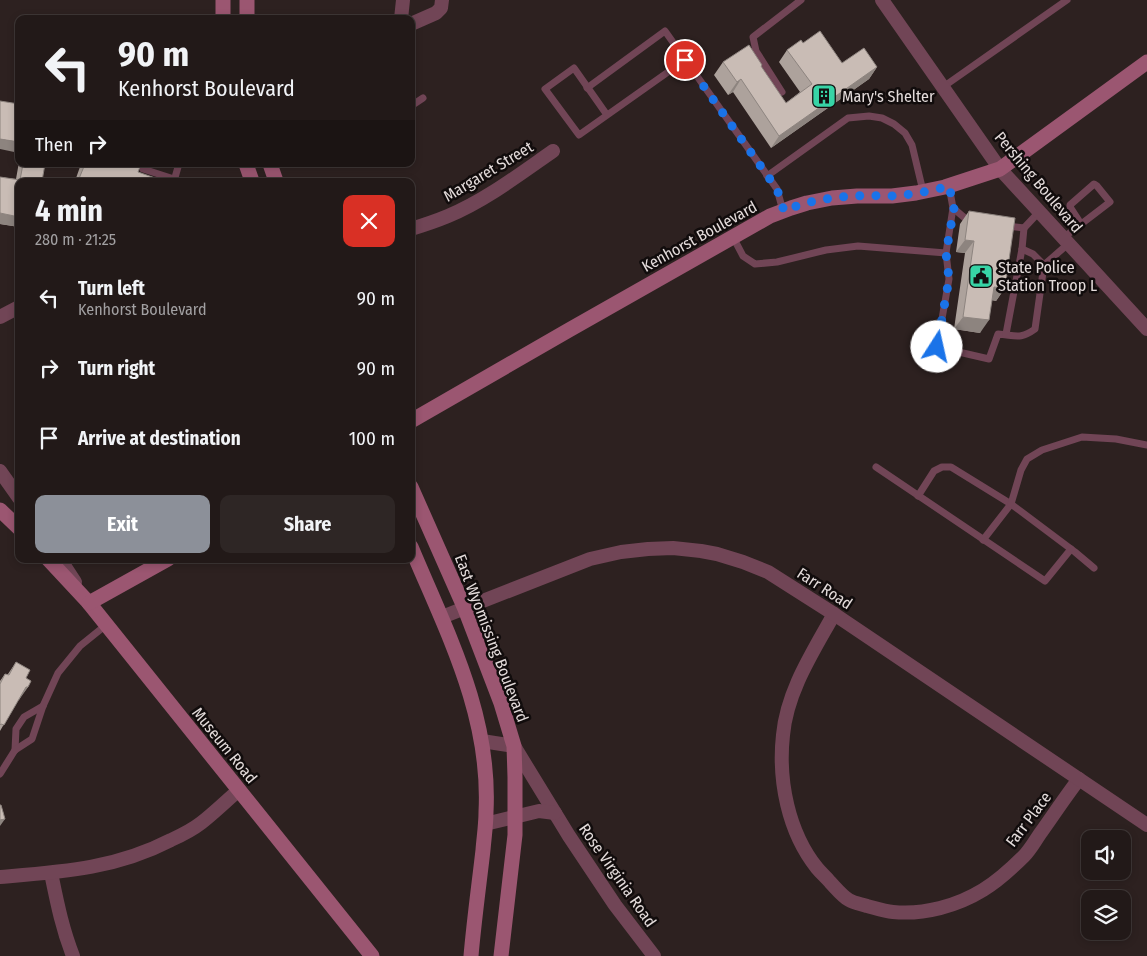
<!DOCTYPE html>
<html lang="en">
<head>
<meta charset="utf-8">
<style>
  :root { --surface:#221918; --page:#2e2625; --text:#f1f3f6; --muted:#a2a0a2; --line:#3f3837; --accent:#8c9099 }
  body { margin:0; font-family:"Fira Sans Condensed",sans-serif; background:var(--page); color:var(--text); height:100vh; display:flex; flex-direction:column; font-size:19px; white-space:nowrap }
  * { box-sizing:border-box; margin:0 }
  p { font-size:16px; color:var(--muted) }
  .icon { flex:none; width:28px; height:28px; fill:none; stroke:currentColor; stroke-width:2; stroke-linecap:round; stroke-linejoin:round }
  .map { position:relative; flex:1; overflow:hidden }
  .side { position:absolute; left:15px; top:178px; width:400px; height:385px; display:flex; flex-direction:column; background:var(--surface); border-radius:10px; box-shadow:0 2px 8px #0003,0 0 0 1px var(--line) }
  .side>* { flex:none }
  .banner { position:absolute; left:15px; top:15px; width:400px; height:152px; border-radius:10px; box-shadow:0 2px 8px #0003,0 0 0 1px var(--line); background:#221918; color:var(--text); overflow:hidden }
  .buttons { position:absolute; left:1081px; top:830px; display:grid; gap:10px }
  .buttons a { display:grid; place-items:center; width:50px; height:50px; border-radius:10px; background:var(--surface); box-shadow:0 2px 8px #0003,0 0 0 1px var(--line); font-size:25px }
  .pin { position:absolute; display:grid; place-items:center; width:42px; height:42px; color:#fff; margin:-21px; border:2px solid #fff; border-radius:50%; box-shadow:0 1px 5px #0007 }
  .me { position:absolute; width:55px; margin:-28px; rotate:10deg; stroke-linejoin:round; filter:drop-shadow(0 0 4px #0008) }
  .turn { display:flex; align-items:center; gap:18px; height:105px; padding:0 20px; font-size:22px }
  .turn .icon { width:65px; height:65px; stroke-width:2.5 }
  .turn b { display:block; font-size:35px; line-height:42px }
  .then { display:flex; align-items:center; height:48px; padding:0 20px; background:#0003; gap:10px; font-size:19px }
  .round { display:grid; place-items:center; flex:none; width:52px; height:52px; border-radius:10px; background:var(--page) }
  .summary { display:flex; align-items:center; justify-content:space-between; height:85px; padding:0 20px }
  h1 { font-size:30px; font-weight:700; line-height:38px }
  .cta { display:flex; gap:10px; margin-top:auto; padding:10px 20px }
  .cta a { flex:1; height:58px; border-radius:10px; background:var(--accent); color:#fff; font-size:20px; font-weight:700; line-height:58px; text-align:center }
  .cta a+a { background:var(--page); color:var(--text) }
  ul { padding:0; list-style:none }
  li { display:flex; align-items:center; gap:15px; height:70px; padding:0 20px }
  li div { flex:1 }
  li b { display:block; font-size:19px }
  li em { font-style:normal }
  .map>svg:first-child { display:block }
</style>
</head>
<body>
<div class="map">
<svg width="1147" height="956" viewBox="0 0 1147 956">
  <rect width="100%" height="100%" fill="#2d2120"/>
  <g fill="none" stroke-linecap="round" stroke-linejoin="round">
    <!-- lane -->
    <g stroke="#714556" stroke-width="7">
      <polyline points="943,87 1067,0"/>
      <polyline points="587,88 665,31 777,189 783,211"/>
      <polyline points="782,92 756,51 753,37 801,0"/>
      <polyline points="411,106 423,98"/>
      <polyline points="607,115 574,68 545,89 579,135 685,60"/>
      <polyline points="143,169 174,179"/>
      <polyline points="767,176 848,118 869,116 882,118 894,124 905,133 912,145 923,191"/>
      <polyline points="174,181 178,167"/>
      <path d="M 949,186 L 953,208 L 946,253 L 949,279 L 937,347 L 989,359 L 998,334 C 1015,335 1020,340 1035,329 L 1044,265 L 1068,244"/>
      <polyline points="953,208 966,219 971,221"/>
      <polyline points="1007,226 1024,228 1039,212"/>
      <polyline points="733,237 743,256 755,264 777,262 826,250 858,246 946,253"/>
      <polyline points="1063,238 1110,202 1097,186 1094,184 1070,205 1070,207 1081,224"/>
      <polyline points="1022,249 1033,254 1044,265"/>
      <polyline points="1006,334 1022,249 1024,228"/>
      <polyline points="876,467 1045,581 1071,549"/>
      <polyline points="918,496 934,471 942,467 951,467 1011,504 983,540"/>
      <polyline points="1094,568 1075,552 1011,504 1021,470 1027,459 1042,450 1082,437 1116,439 1147,445"/>
      <polyline points="15,750 16,729 24,717 43,706"/>
      <polyline points="0,774 15,750 32,739 43,706 58,673 80,646 106,625"/>
    </g>
    <!-- street -->
    <g stroke="#714556" stroke-width="14">
      <polyline points="882,0 1000,169 1147,329"/>
      <polyline points="401,19 403,0"/>
      <polyline points="411,24 436,13 441,8 442,0"/>
      <path d="M 411,229 C 424,225 436,221 448,216 C 486,200 520,174 553,151"/>
      <polyline points="0,317 19,307"/>
      <polyline points="0,471 19,498"/>
      <polyline points="60,559 75,582"/>
      <path d="M 834,614 C 813,652 787,691 783,735 C 778,780 788,832 817,868 C 821,873 826,877 830,882 C 835,887 842,896 849,900 C 854,903 861,904 867,906 C 875,908 884,911 893,912 C 924,915 957,906 983,890 C 998,881 1012,868 1024,856 C 1031,849 1036,839 1042,831 C 1054,814 1066,796 1079,779"/>
      <polyline points="442,617 590,559 621,552 648,549 673,548 701,551 717,554 743,562 768,572 834,614 1147,825"/>
      <polyline points="482,741 514,746 569,836 615,905 654,956"/>
      <polyline points="485,824 539,811 555,813"/>
      <path d="M 51,873 C 57,902 62,928 73,956"/>
      <path d="M 0,877 C 61,872 115,869 171,840 C 182,835 192,830 201,823 C 214,813 226,801 239,790"/>
    </g>
    <!-- secondary -->
    <g stroke="#9b5671" stroke-width="15">
      <polyline points="223,19 223,0"/>
      <polyline points="247,19 247,0"/>
      <polyline points="246,164 252,181"/>
      <polyline points="270,164 276,181"/>
      <polyline points="411,421 569,330 770,216 791,208 807,203 832,198 857,196 892,196 916,193 945,187 1000,169 1147,62"/>
      <polyline points="411,487 465,609 501,703 514,746 515,777 515,835 501,956"/>
      <polyline points="0,510 19,528"/>
      <path d="M 411,547 C 447,633 491,715 486,812 C 486,825 484,837 483,850 C 479,885 474,921 471,956"/>
      <polyline points="48,559 89,603 372,956"/>
      <polyline points="89,603 168,559"/>
    </g>
  </g>
  <!-- wall -->
  <g fill="#ada29c">
    <polygon points="803,43 842,63 877,67 869,79 771,148 733,92 728,95 714,75 723,62 762,65 761,67 786,103 800,92 779,62 787,50"/>
    <polygon points="19,162 19,164 45,164 19,227 0,224 0,177 16,179"/>
    <polygon points="81,164 141,164 138,172 161,181 75,181"/>
    <polygon points="969,211 1005,288 996,301 992,300 980,333 954,329 965,253 956,252 960,224"/>
    <polygon points="16,662 26,678 28,687 18,700 0,731 0,681 5,674 8,674"/>
  </g>
  <!-- shaded-wall -->
  <g fill="#8d847f">
    <polygon points="877,67 869,79 771,148 779,136"/>
    <polygon points="741,79 733,92 728,95 737,82"/>
    <polygon points="0,139 19,142 19,153 0,149"/>
    <polygon points="152,164 165,164 162,168"/>
    <polygon points="0,213 19,217 19,227 0,224"/>
    <polygon points="965,240 974,241 965,253 956,252"/>
    <polygon points="994,287 1005,288 996,301 985,299"/>
    <polygon points="963,317 989,320 980,333 954,329"/>
    <polygon points="26,687 28,687 19,700 17,699"/>
    <polygon points="5,819 0,826 0,820"/>
  </g>
  <!-- building -->
  <g fill="#c9bcb5" stroke="#8d847f">
    <polygon points="820,31 842,63 864,48 877,67 779,136 741,79 737,82 723,62 749,45 762,65 761,66 786,103 812,84 787,50 801,40 803,43"/>
    <polygon points="0,101 19,104 19,142 0,139"/>
    <polygon points="23,164 45,164 42,181 19,181 19,217 0,213 0,177 20,180"/>
    <polygon points="85,164 141,164 138,172 161,180 161,181 78,181"/>
    <polygon points="969,211 1015,218 1005,288 994,287 989,320 963,317 974,241 965,240"/>
    <polygon points="16,662 30,670 26,678 31,681 28,687 26,687 4,725 1,724 0,725 0,684 5,674 9,675"/>
    <polygon points="0,805 1,805 5,819 0,820"/>
  </g>
  <g fill="none" stroke-linecap="round" stroke-linejoin="round">
    <!-- route -->
    <path stroke="#1a73e8" stroke-width="9" stroke-dasharray="0 16.2" d="M 685,60 L 777,189 L 784,211 C 806,201 832,197 856,196 C 868,195 880,196 891,196 C 911,195 931,191 949,186 L 954,208 L 946,253 L 949,279 L 937,347"/>
  </g>
  <!-- icons -->
  <defs>
    <g id="building-square" transform="scale(1.25)"><rect x="-9" y="-9" width="18" height="18" rx="4" fill="#37d4a6" stroke="#110c0c"/><path d="M-4-6H4V6H1V3H-1V6H-4ZM-2.5-4.3h1.7v1.8h-1.7ZM.8-4.3h1.7v1.8H.8ZM-2.5-1h1.7V.8h-1.7ZM.8-1h1.7V.8H.8Z" fill="#111"/></g>
    <g id="civic-square" transform="scale(1.25)"><rect x="-9" y="-9" width="18" height="18" rx="4" fill="#37d4a6" stroke="#110c0c"/><path d="M-.6-6.5H3V-4.5H.6V-3L4-1V1h2V6H-6V1h2V-1L-.6-3ZM-1.2 2.5V6h2.4V2.5Z" fill="#111"/></g>
  </defs>
  <g fill-rule="evenodd">
    <use href="#building-square" x="824" y="96"/>
    <use href="#civic-square" x="981" y="276"/>
  </g>
  <g text-anchor="middle" stroke-width="5" stroke-linejoin="round" paint-order="stroke">
    <!-- poi labels -->
    <g font-size="16" fill="#e4dcdb" stroke="#110c0c" text-anchor="start">
      <text x="842" y="102">Mary's Shelter</text>
      <text x="998" y="273">State Police<tspan x="998" dy="18">Station Troop L</tspan></text>
    </g>
    <!-- street labels -->
    <g font-size="16" fill="#e4dcdb" stroke="#110c0c">
      <text transform="translate(488 171) rotate(-31)" y="6">Margaret Street</text>
      <text transform="translate(1039 182) rotate(50)" y="6">Pershing Boulevard</text>
      <text transform="translate(699 236) rotate(-29)" y="6">Kenhorst Boulevard</text>
      <text transform="translate(825 588) rotate(33)" y="6">Farr Road</text>
      <text transform="translate(492 638) rotate(69)" y="6">East Wyomissing Boulevard</text>
      <text transform="translate(225 745) rotate(51)" y="6">Museum Road</text>
      <text transform="translate(1028 819) rotate(-53)" y="6">Farr Place</text>
      <text transform="translate(618 875) rotate(55)" y="6">Rose Virginia Road</text>
    </g>
  </g>
</svg>
<div class="buttons">
<a><svg class="icon" aria-label="sound" viewBox="0 0 24 24"><path d="M4 9h4l5-4v14l-5-4H4zM17 9q2 3 0 6"/></svg></a>
<a><svg class="icon" aria-label="layers" viewBox="0 0 24 24"><path d="M12 4l9 5-9 5-9-5zM3 14l9 5 9-5"/></svg></a>
</div>
<div class="pin" style="left:685px;top:60px;background:#d93025"><svg class="icon" aria-label="arrive" viewBox="0 0 24 24"><path d="M6 21V4h12l-3 4 3 4H6"/></svg></div>
<svg class="me" style="left:937px;top:347px" viewBox="-20 -20 40 40"><circle r="19" fill="#fff"/><path d="M0-13L10 11 0 6-10 11z" fill="#1a73e8"/></svg>
<div class="banner">
<div class="turn"><svg class="icon" aria-label="left" viewBox="0 0 24 24"><path d="M17 20v-9H6M10 6l-5 5 5 5"/></svg><div><b>90 m</b>Kenhorst Boulevard</div></div>
<div class="then">Then<svg class="icon" aria-label="right" viewBox="0 0 24 24"><path d="M7 20v-9h11M14 6l5 5-5 5"/></svg></div>
</div>
<section class="side">
<div class="summary"><div><h1>4 min</h1><p>280 m · 21:25</p></div><a class="round" style="background:#d93025;color:#fff"><svg class="icon" aria-label="close" viewBox="0 0 24 24"><path d="M6 6l12 12M18 6L6 18"/></svg></a></div>
<ul>
<li><svg class="icon" aria-label="left" viewBox="0 0 24 24"><path d="M17 20v-9H6M10 6l-5 5 5 5"/></svg><div><b>Turn left</b><p>Kenhorst Boulevard</p></div><em>90 m</em></li>
<li><svg class="icon" aria-label="right" viewBox="0 0 24 24"><path d="M7 20v-9h11M14 6l5 5-5 5"/></svg><div><b>Turn right</b></div><em>90 m</em></li>
<li><svg class="icon" aria-label="arrive" viewBox="0 0 24 24"><path d="M6 21V4h12l-3 4 3 4H6"/></svg><div><b>Arrive at destination</b></div><em>100 m</em></li>
</ul>
<div class="cta"><a>Exit</a><a>Share</a></div>
</section>
</div>
</body>
</html>
